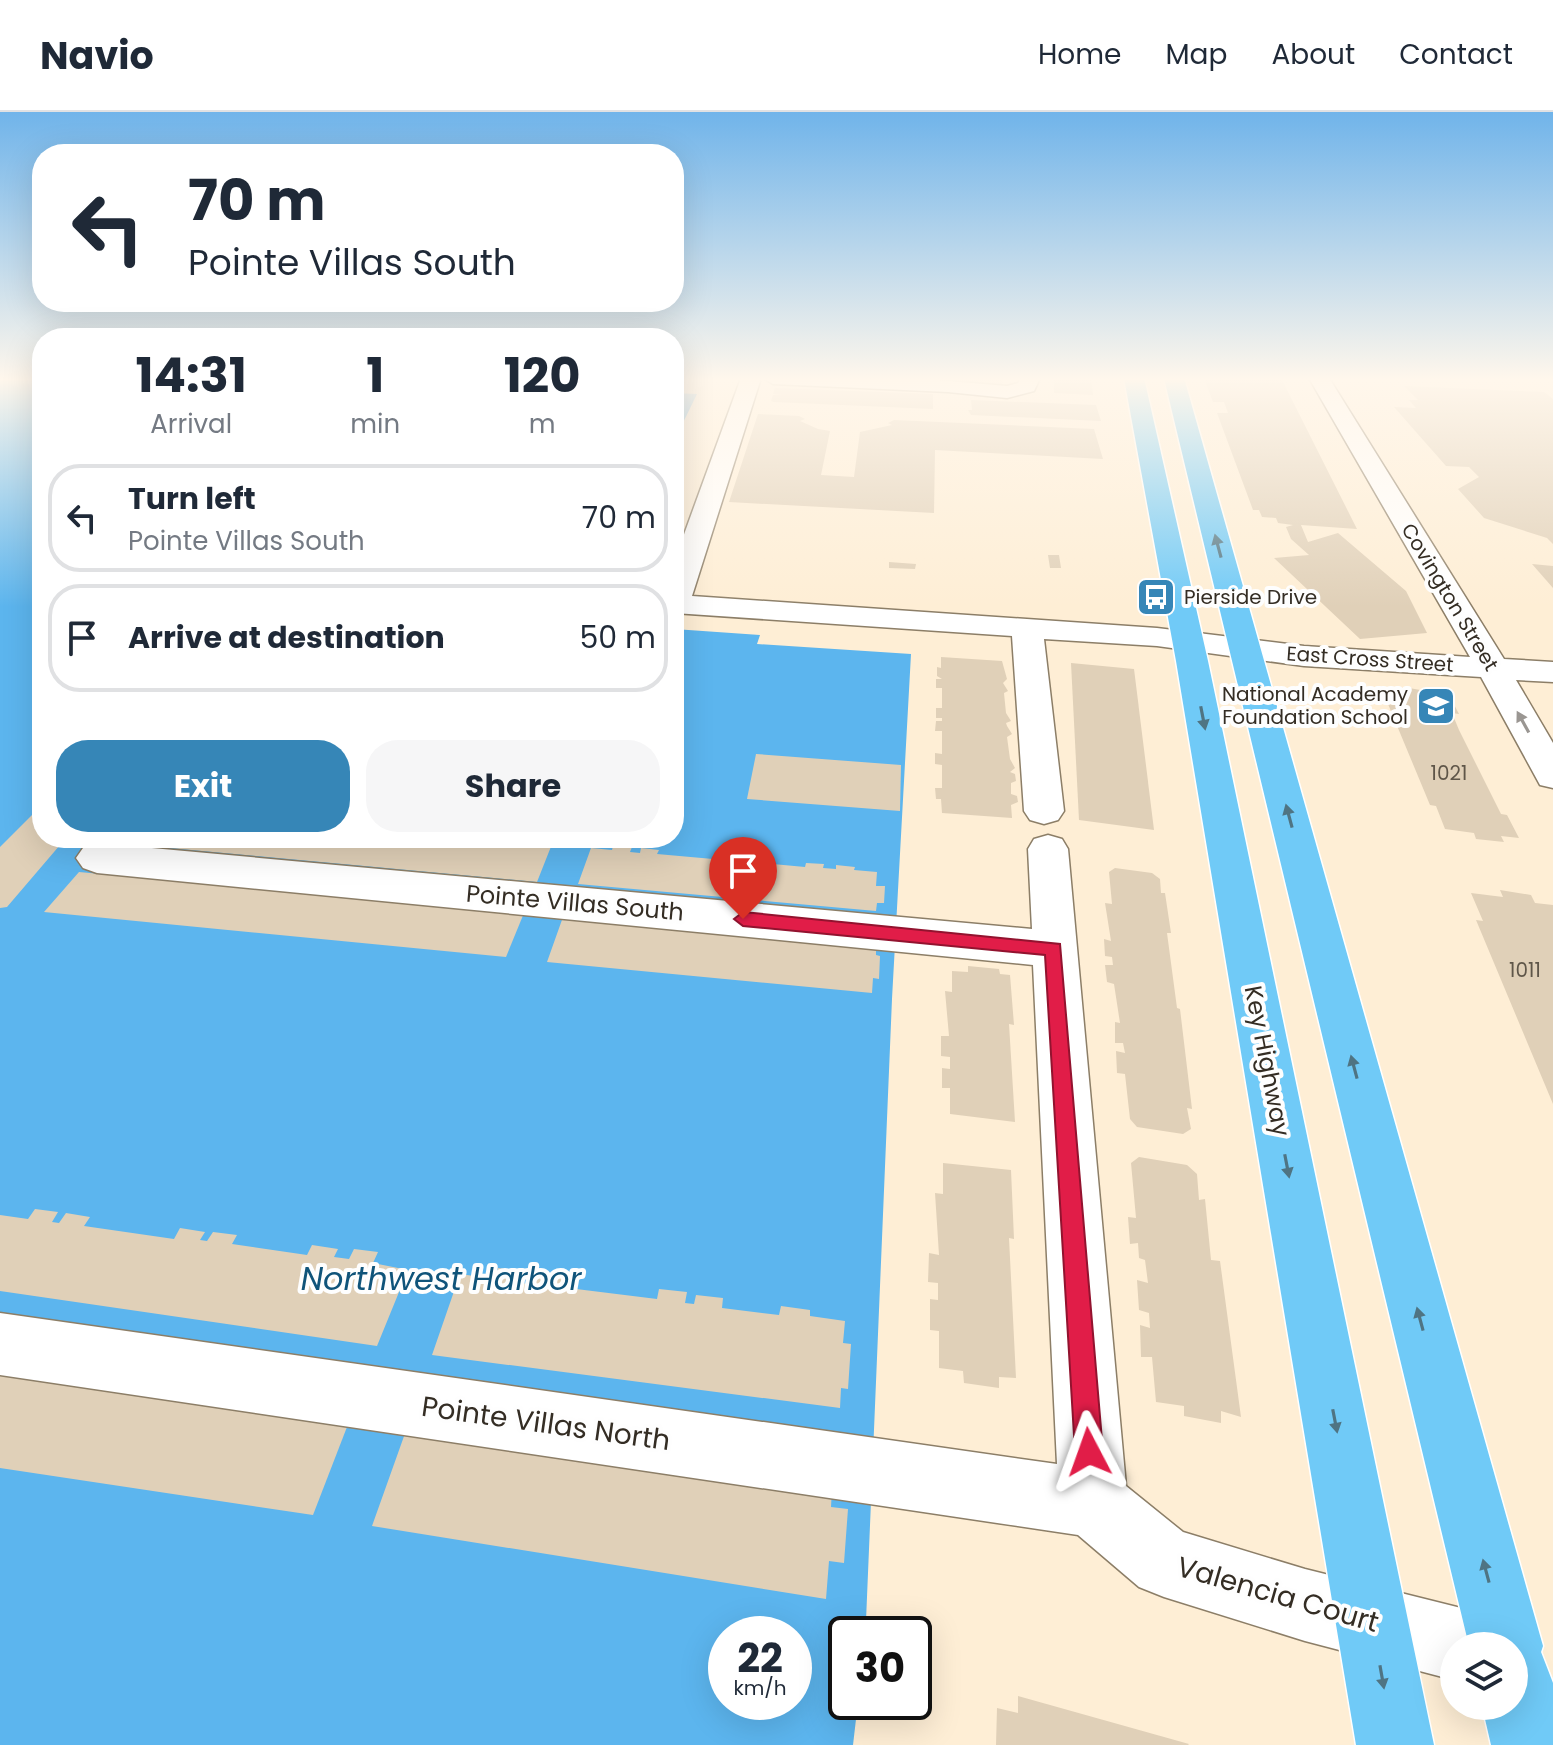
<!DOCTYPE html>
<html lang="en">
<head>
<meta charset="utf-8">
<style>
  :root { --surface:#fff; --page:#f6f6f7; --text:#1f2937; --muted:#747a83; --line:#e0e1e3; --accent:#3686b7 }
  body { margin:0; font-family:Poppins,sans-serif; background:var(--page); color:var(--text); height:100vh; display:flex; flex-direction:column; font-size:30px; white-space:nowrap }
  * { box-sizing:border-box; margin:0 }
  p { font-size:26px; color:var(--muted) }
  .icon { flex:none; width:44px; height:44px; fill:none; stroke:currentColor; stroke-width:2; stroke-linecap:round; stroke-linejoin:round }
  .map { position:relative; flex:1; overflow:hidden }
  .side { position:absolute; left:32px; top:216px; width:652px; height:520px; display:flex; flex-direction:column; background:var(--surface); border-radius:32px; box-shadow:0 8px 32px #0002 }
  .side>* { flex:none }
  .hud { position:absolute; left:32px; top:32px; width:652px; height:168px; border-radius:32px; box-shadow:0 8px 32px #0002; background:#fff; color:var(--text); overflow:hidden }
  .controls { position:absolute; left:1440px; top:1520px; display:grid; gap:16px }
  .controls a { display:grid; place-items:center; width:88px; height:88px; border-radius:50%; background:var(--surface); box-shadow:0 8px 32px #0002; font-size:40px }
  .speed { position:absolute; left:708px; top:1504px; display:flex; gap:16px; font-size:40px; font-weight:700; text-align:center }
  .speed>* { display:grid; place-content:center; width:104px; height:104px; border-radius:50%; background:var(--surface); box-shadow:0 8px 32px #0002; line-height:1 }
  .speed small { font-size:20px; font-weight:400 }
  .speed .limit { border:4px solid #111; border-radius:12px; background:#fff; color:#111 }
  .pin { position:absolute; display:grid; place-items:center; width:68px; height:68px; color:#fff; margin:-82px -34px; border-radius:50% 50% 50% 0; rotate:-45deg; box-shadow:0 0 8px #0007 }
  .pin .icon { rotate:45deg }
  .me { position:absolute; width:88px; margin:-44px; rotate:356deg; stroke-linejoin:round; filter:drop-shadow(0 0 6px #0008) }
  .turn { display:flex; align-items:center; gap:28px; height:168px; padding:0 24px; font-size:36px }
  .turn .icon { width:104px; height:104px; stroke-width:2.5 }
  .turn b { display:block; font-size:56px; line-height:68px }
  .eta { display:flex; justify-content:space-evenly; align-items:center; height:136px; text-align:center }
  .eta b { font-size:48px; font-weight:700; line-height:56px }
  .primary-button { display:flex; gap:16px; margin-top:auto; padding:16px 24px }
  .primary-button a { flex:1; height:92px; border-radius:32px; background:var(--accent); color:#fff; font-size:32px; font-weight:700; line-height:92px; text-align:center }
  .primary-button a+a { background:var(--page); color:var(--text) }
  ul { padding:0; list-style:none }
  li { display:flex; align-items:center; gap:24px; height:108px; margin:0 16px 12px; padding:0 8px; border:4px solid var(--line); border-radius:32px }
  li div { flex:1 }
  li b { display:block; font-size:30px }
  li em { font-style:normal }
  header { display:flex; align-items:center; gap:48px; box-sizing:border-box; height:112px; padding:0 40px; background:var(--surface); border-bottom:2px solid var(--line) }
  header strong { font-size:38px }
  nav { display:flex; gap:44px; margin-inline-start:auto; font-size:28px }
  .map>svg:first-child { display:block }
</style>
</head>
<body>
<header>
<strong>Navio</strong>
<nav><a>Home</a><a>Map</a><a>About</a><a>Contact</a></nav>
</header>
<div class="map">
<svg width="1553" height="1633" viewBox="0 0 1553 1633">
  <rect width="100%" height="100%" fill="#feeed5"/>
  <!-- water -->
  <g fill="#5cb5ee" fill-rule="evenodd">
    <path d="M 0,266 L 42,266 L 42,726 L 674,726 L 674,517 L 760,523 L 757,532 L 911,542 L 892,887 L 866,1509 L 865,1522 L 846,1522 L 846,1590 L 858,1590 L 853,1633 L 0,1633 ZM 726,1522 L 794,1522 L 794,1590 L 726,1590 Z"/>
    <polygon points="674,281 697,282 674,329"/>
  </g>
  <!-- building -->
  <g fill="#e0d0b8">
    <polygon points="966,266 1003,266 1002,272 965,269"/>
    <polygon points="1054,266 1091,266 1093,283 1054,281"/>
    <polygon points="1204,266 1281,266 1357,417 1301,413 1308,430 1338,421 1406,479 1427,521 1360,527 1274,446 1309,443 1291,427 1286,415 1293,413 1278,411 1276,406 1262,405 1259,398 1253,398 1217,301 1228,301 1224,290 1213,290"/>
    <polygon points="1404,274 1544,280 1553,287 1553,432 1547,426 1484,406 1458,377 1479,365 1469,355 1446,354 1394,295 1416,296 1409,288 1418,288"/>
    <polygon points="775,276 933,282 933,297 774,290 771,289 773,283 783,283 773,282"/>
    <polygon points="971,288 1096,293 1101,309 971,303 968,298 972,298"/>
    <polygon points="758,302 799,304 805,307 800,309 818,317 830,319 821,363 854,365 860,320 892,313 888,311 894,308 1094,317 1103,347 935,338 934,401 729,390"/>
    <polygon points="1048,443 1059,443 1061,456 1050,456"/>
    <polygon points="889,450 916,452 915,457 889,456"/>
    <polygon points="1532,452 1553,454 1553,476"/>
    <polygon points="941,545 1002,549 1007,567 1003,571 1008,579 1004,581 1006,601 1011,609 1006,611 1007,614 1012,622 1007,625 1010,647 1015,656 1010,660 1015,662 1016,669 1011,671 1011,682 1017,684 1018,690 1011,693 1012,706 942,701 941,687 936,687 935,676 942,676 942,653 935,652 935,641 942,642 942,619 935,619 936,609 942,609 942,606 936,606 936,596 942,596 942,576 936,576 936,567 942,567 937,564 937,555 941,556"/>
    <polygon points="1071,551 1134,557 1154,718 1079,708"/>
    <polygon points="1409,576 1449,583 1459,602 1452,601 1459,618 1501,702 1507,703 1519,726 1501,724 1504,730 1476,727 1474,721 1445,717 1436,694 1430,693 1388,592 1394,593 1387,577 1411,579"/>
    <polygon points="756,642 901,653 900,699 747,687"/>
    <polygon points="42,688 42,726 70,726 60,733 7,795 0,796 0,735 38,697 35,696"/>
    <polygon points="109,726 501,726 499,728 510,729 511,726 530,726 528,730 552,732 537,770 106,730"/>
    <polygon points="613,734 632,735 630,740 640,741 641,736 659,738 657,742 713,747 714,742 732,744 731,749 743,750 744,745 762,747 762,751 805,755 806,751 824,752 823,756 836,757 836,753 855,755 854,758 877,760 876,774 885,774 884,791 877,791 876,799 578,772 591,736 612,738"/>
    <polygon points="1115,756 1152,761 1160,767 1161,781 1165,781 1171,821 1167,821 1177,896 1180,897 1192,997 1187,996 1191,1017 1183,1022 1137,1015 1130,1007 1125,962 1117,961 1116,939 1125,941 1123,931 1115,931 1115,910 1120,911 1114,872 1107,870 1105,853 1113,853 1112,845 1105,844 1104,827 1111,829 1105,791 1112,792 1109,760"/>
    <polygon points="79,760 524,801 506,845 44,800"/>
    <polygon points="1500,778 1531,783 1535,791 1553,793 1553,992 1476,808 1483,809 1471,781 1503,785"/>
    <polygon points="563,805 876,834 876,843 880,844 879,867 873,866 872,881 547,850"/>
    <polygon points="968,854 999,857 1000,862 1010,863 1014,913 1009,912 1015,1010 950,1002 950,976 942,976 942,956 950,957 950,945 941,944 941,924 949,924 945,879 952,880 952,859 968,860"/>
    <polygon points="1139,1045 1187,1053 1197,1062 1199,1088 1205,1087 1211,1148 1220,1149 1241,1305 1221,1299 1221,1311 1184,1304 1184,1294 1156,1290 1152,1245 1141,1245 1140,1213 1150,1216 1149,1201 1139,1198 1137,1168 1148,1171 1145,1148 1139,1146 1138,1131 1130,1132 1128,1105 1136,1106 1131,1051"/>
    <polygon points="943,1051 1011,1058 1014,1127 1009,1126 1016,1266 999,1265 999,1276 964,1271 963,1259 939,1256 939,1219 930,1218 930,1187 938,1188 938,1171 928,1170 929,1141 939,1143 935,1081 943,1082"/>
    <polygon points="35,1097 58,1100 52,1110 59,1111 66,1101 90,1105 84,1114 174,1127 180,1116 205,1120 200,1128 207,1129 213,1120 237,1123 232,1132 307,1143 312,1133 338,1137 334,1145 349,1147 354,1137 378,1140 373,1151 408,1158 377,1234 0,1179 0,1103 28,1107"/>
    <polygon points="498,1156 524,1159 521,1171 533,1173 535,1162 563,1165 560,1175 657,1187 659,1177 687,1180 685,1191 694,1192 696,1183 723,1186 722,1196 779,1203 781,1194 810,1198 810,1204 845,1209 843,1231 851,1232 848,1277 841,1276 840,1296 432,1243 460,1162 495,1167"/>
    <polygon points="0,1253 352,1302 313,1403 0,1356"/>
    <polygon points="408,1313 832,1377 831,1395 848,1397 844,1451 829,1449 826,1487 372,1414"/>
    <polygon points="1018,1584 1189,1632 1188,1633 996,1633 997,1596 1018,1601"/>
  </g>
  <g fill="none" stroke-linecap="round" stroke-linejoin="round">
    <!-- minor casing -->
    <g stroke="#8c7e67" stroke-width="3">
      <g id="minor">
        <polygon points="741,266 761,266 692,484 1157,516 1304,534 1470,545 1309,266 1329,266 1504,547 1553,550 1553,570 1516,568 1553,631 1553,676 1540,673 1481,565 1304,554 1157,534 1044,527 1064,699 1058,708 1044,712 1030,708 1024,699 1012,524 674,501 674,450"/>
        <polygon points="763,266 914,266 1007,274 1018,271 1020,266 1040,266 1034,279 1007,286 948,280 773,272"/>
        <polygon points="1048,723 1062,727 1068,737 1126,1374 1183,1420 1305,1457 1465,1497 1491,1508 1502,1534 1454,1534 1454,1568 1305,1529 1164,1485 1139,1475 1078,1423 0,1263 0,1201 1057,1352 1033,853 97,761 83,756 76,746 83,736 97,731 1032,817 1028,737 1034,727"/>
      </g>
    </g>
    <!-- major casing -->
    <g stroke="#fff" stroke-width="3">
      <g id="major">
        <polygon points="1124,266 1144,266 1208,549 1434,1633 1356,1633 1176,549"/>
        <polygon points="1164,266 1184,266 1543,1534 1541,1540 1553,1571 1553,1633 1491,1633 1482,1594 1514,1594 1514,1534 1469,1534"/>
      </g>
    </g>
    <!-- minor -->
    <use href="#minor" fill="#fff" fill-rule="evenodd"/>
    <!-- major -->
    <use href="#major" fill="#70caf7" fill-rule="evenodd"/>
  </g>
  <!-- one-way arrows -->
  <defs><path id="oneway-solid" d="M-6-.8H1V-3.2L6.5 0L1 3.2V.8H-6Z" transform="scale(2)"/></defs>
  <g fill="#4f7483">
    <use href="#oneway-solid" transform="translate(1218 434) rotate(-105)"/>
    <use href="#oneway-solid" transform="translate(1203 606) rotate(79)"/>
    <use href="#oneway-solid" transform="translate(1289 704) rotate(-105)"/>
    <use href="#oneway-solid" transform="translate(1354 955) rotate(-105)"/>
    <use href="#oneway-solid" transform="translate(1287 1054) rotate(79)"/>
    <use href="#oneway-solid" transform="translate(1420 1207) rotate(-105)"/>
    <use href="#oneway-solid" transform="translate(1335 1309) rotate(79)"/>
    <use href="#oneway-solid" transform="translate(1486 1459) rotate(-105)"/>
    <use href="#oneway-solid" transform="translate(1382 1565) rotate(80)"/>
  </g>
  <use fill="#9a9692" href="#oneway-solid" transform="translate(1523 610) rotate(-119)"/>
  <!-- sky -->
  <linearGradient id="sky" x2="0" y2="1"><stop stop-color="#70b4ea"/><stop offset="0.54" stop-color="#fff7ec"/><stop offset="1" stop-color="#fff7ec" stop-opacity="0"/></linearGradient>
  <rect width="1553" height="495" fill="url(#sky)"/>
  <!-- route -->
  <polygon fill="#e11d48" stroke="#92132f" stroke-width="2" points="743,800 1060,832 1103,1340 1099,1349 1089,1353 1079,1349 1075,1340 1045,843 743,814 734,807"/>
  <!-- icons -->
  <defs>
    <g id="bus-square" transform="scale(2)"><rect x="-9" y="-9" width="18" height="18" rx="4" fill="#3686b7" stroke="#fefefe"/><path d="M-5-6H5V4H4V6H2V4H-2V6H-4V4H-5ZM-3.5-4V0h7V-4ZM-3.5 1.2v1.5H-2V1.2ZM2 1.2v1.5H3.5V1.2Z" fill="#fff"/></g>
    <g id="school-square" transform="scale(2)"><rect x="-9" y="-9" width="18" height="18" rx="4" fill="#3686b7" stroke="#fefefe"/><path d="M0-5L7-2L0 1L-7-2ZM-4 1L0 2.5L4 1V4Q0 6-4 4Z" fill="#fff"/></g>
  </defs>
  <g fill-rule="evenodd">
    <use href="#bus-square" x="1156" y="485"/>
    <use href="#school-square" x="1436" y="594"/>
  </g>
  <g text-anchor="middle" stroke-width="8" stroke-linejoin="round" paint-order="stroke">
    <!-- far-poi labels -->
    <g font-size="20" fill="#342d24" stroke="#fefefe" text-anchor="start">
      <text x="1184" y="492">Pierside Drive</text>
      <text x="1408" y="589" text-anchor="end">National Academy<tspan x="1408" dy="23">Foundation School</tspan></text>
    </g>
    <!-- far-street labels -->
    <g font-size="20" fill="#342d24" stroke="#fefefe">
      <text transform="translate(1450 485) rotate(59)" y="7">Covington Street</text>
      <text transform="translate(1370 547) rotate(4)" y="7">East Cross Street</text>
    </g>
    <!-- number labels -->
    <g font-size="20" fill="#5f5649">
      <text x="1449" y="668">1021</text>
      <text x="1525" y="865">1011</text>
    </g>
    <!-- street labels -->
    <g font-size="24" fill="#342d24" stroke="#fefefe">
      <text transform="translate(575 791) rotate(5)" y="8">Pointe Villas South</text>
      <text transform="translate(1267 949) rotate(79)" y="8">Key Highway</text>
    </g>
    <!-- near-street labels -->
    <g font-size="28" fill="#342d24" stroke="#fefefe">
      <text transform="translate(546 1311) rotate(8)" y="10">Pointe Villas North</text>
      <text transform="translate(1278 1482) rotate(16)" y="10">Valencia Court</text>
    </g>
    <!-- near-water labels -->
    <g font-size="32" font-style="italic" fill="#10547a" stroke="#fefefe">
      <text x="441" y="1178">Northwest Harbor</text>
    </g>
  </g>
</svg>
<div class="controls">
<a><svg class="icon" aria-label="layers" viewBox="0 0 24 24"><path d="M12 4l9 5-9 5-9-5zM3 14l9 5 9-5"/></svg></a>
</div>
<div class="speed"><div>22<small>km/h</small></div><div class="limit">30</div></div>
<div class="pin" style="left:743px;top:807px;background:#d93025"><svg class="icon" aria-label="arrive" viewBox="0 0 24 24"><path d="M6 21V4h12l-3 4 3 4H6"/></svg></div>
<svg class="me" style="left:1089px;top:1340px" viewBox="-20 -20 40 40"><path d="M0-17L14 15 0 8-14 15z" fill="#e11d48" stroke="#fff" stroke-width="4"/></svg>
<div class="hud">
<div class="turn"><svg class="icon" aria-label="left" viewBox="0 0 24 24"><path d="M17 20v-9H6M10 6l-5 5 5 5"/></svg><div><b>70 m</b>Pointe Villas South</div></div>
</div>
<section class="side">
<div class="eta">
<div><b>14:31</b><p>Arrival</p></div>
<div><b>1</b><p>min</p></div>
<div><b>120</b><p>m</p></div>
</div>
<ul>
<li><svg class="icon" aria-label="left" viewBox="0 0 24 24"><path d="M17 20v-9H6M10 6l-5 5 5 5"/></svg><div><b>Turn left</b><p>Pointe Villas South</p></div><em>70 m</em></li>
<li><svg class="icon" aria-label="arrive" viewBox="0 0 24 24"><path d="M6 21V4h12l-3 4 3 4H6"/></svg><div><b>Arrive at destination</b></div><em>50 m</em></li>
</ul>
<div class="primary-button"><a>Exit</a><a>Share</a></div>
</section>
</div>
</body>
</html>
